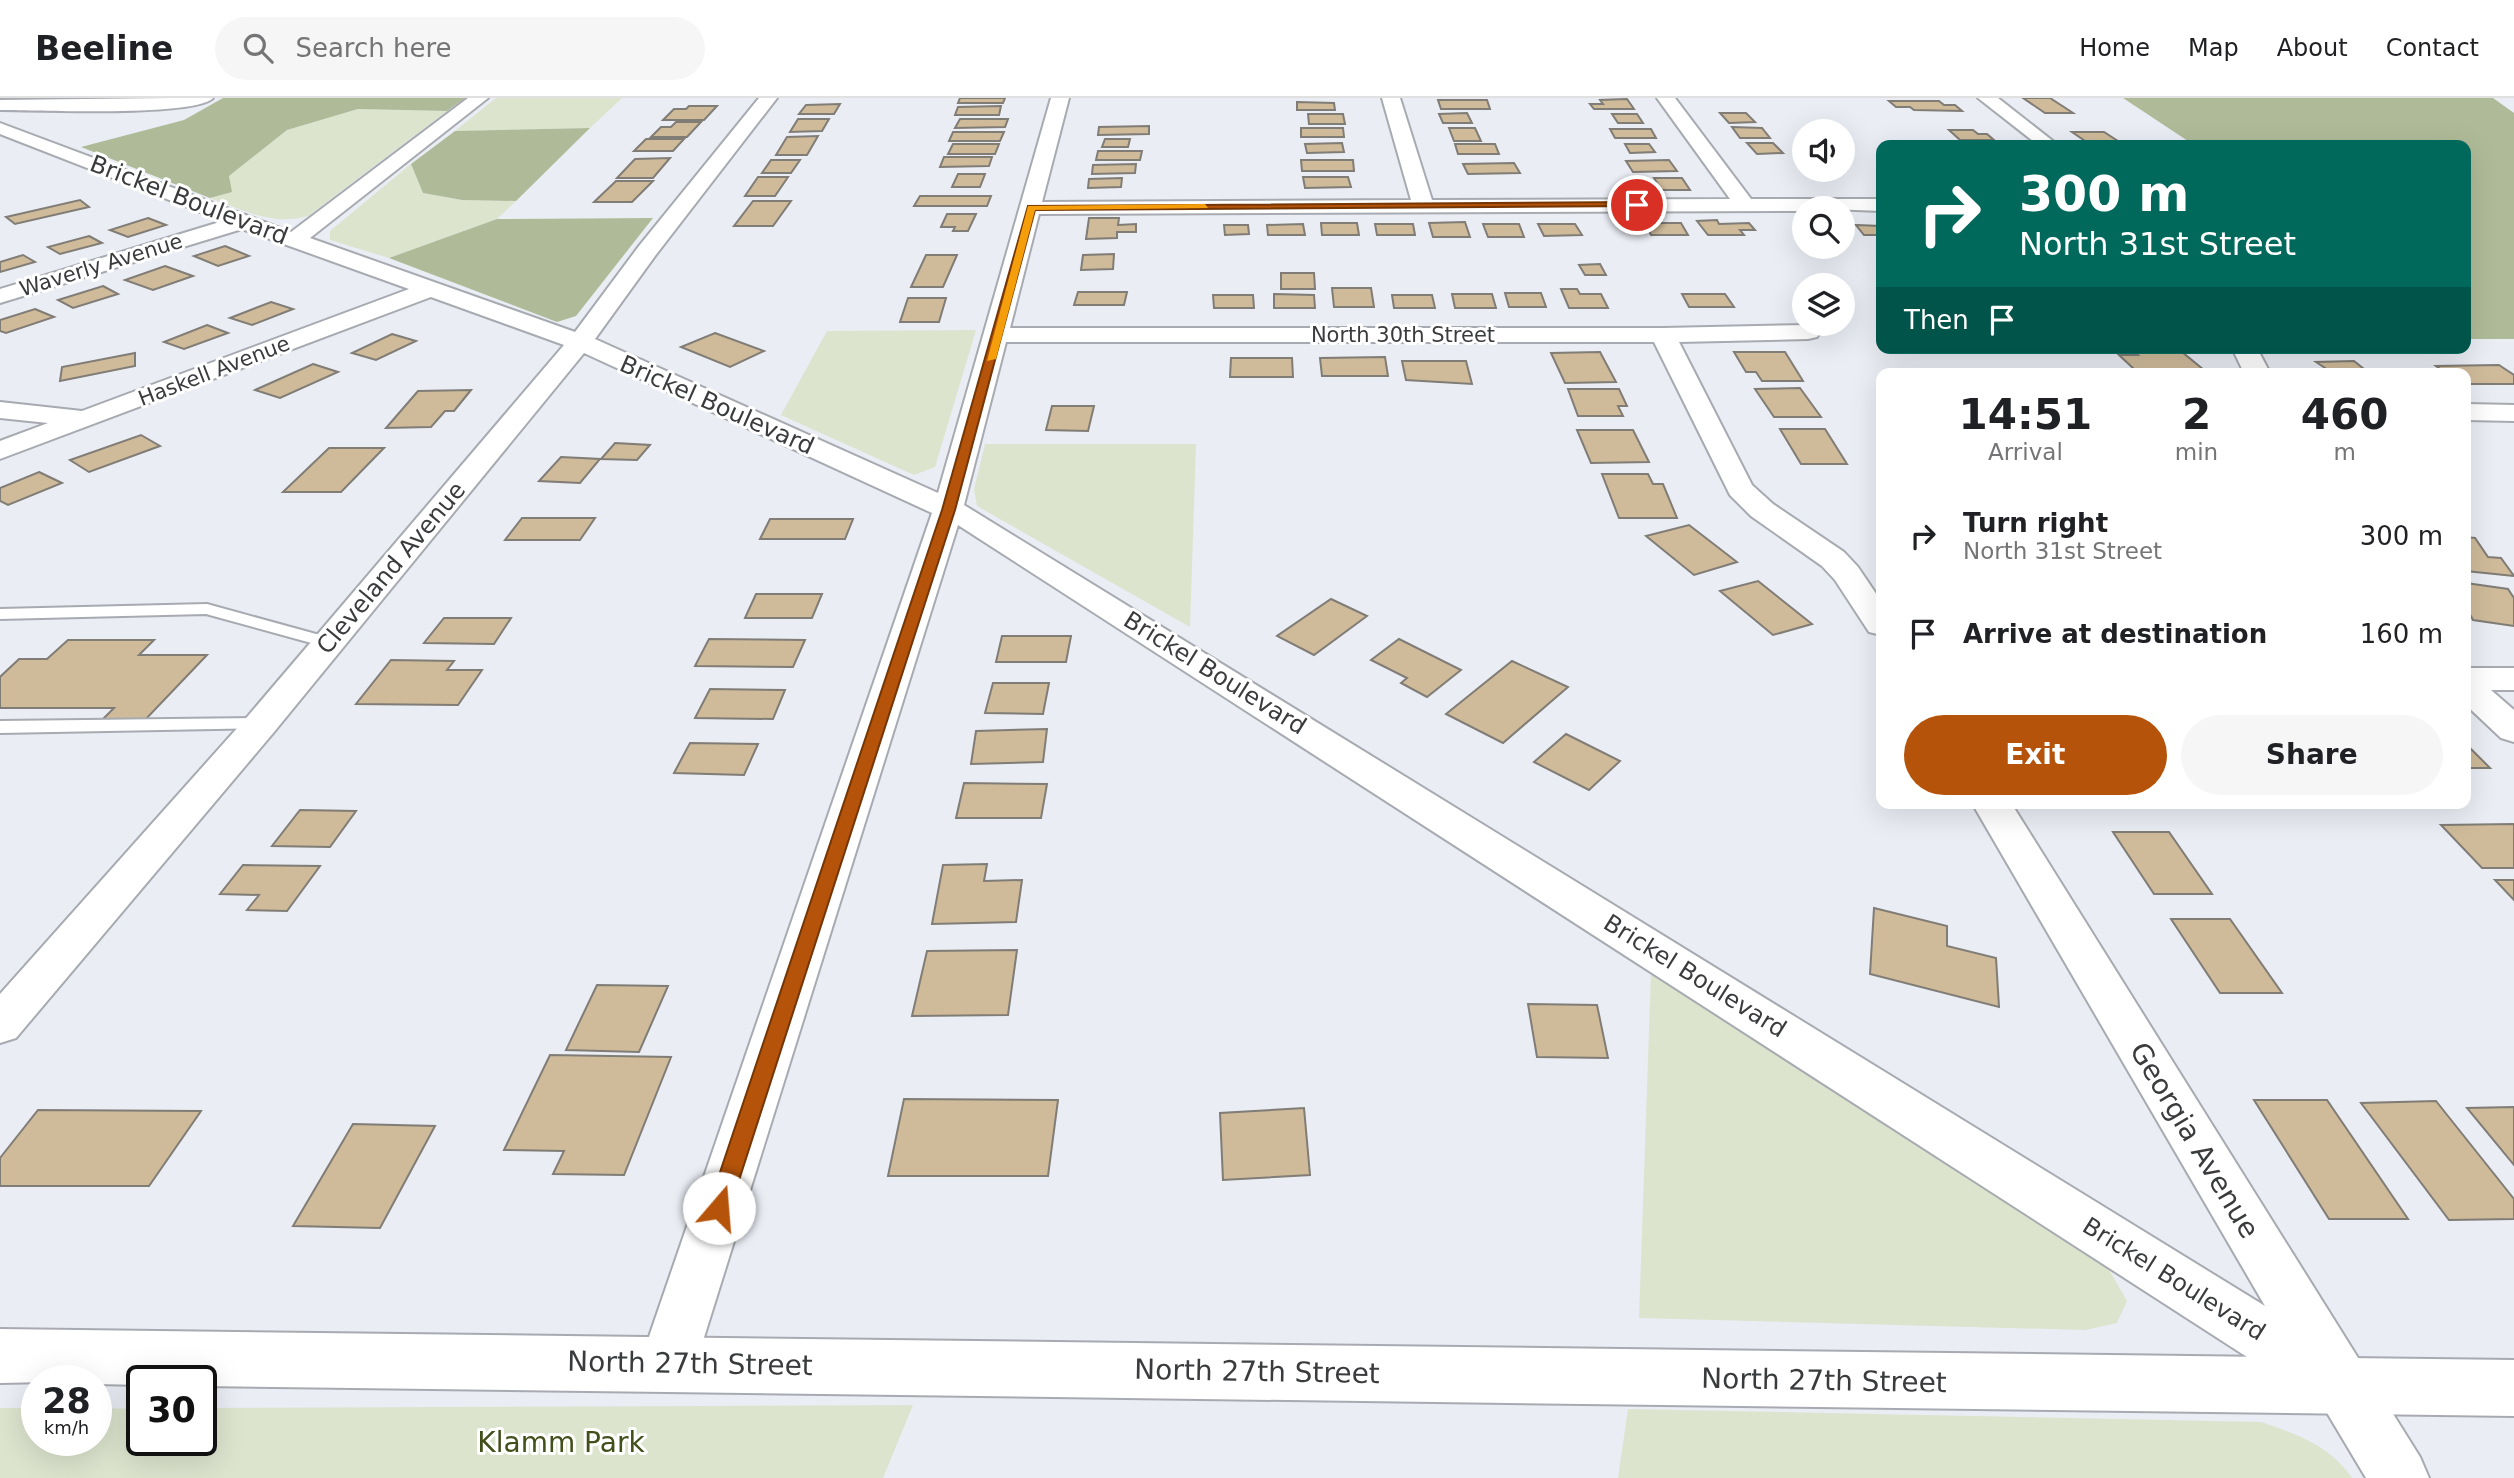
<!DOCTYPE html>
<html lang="en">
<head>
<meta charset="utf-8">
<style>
  :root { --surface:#fff; --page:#f6f6f6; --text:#202124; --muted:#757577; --line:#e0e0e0; --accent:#b45309 }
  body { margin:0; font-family:"DejaVu Sans",sans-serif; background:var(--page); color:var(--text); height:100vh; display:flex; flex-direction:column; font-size:26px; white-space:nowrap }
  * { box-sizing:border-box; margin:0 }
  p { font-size:23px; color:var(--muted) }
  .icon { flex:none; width:38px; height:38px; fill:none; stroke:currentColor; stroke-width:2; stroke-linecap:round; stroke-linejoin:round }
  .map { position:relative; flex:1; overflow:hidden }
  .drawer { position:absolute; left:1876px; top:270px; width:595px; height:441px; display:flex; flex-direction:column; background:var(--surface); border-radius:14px; box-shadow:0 7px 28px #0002 }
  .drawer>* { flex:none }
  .hud { position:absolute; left:1876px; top:42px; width:595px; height:214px; border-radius:14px; box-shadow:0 7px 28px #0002; background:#00695c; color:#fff; overflow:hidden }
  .tools { position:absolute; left:1792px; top:21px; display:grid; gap:14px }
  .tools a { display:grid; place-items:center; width:63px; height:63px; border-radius:50%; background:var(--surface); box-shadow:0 7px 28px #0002; font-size:35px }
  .speed { position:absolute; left:21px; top:1267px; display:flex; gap:14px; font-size:35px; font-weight:700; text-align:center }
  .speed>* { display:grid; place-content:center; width:91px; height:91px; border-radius:50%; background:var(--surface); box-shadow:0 7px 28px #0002; line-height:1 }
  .speed small { font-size:18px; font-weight:400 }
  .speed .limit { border:4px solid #111; border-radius:10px; background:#fff; color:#111 }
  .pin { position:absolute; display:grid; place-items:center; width:60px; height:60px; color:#fff; margin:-30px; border:4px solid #fff; border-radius:50%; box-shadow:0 2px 7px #0007 }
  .me { position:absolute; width:77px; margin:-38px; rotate:18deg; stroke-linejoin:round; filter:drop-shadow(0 0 5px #0008) }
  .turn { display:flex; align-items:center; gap:24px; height:147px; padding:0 28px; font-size:32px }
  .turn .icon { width:91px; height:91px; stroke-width:2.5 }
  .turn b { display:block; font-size:49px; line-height:60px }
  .then { display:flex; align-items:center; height:66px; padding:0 28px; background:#0003; gap:14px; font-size:26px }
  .eta { display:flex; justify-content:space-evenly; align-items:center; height:119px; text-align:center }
  .eta b { font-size:42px; font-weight:700; line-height:49px }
  .primary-button { display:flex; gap:14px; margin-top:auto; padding:14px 28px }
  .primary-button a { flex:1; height:80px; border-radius:42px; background:var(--accent); color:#fff; font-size:28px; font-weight:700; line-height:80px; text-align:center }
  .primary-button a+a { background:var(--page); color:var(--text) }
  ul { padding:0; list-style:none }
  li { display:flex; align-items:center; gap:21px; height:98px; padding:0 28px }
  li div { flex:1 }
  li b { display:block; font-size:26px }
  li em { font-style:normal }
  header { display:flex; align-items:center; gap:42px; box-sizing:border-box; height:98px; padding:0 35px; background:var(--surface); border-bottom:2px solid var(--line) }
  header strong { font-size:33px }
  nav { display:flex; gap:38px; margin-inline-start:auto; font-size:24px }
  .search { width:490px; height:63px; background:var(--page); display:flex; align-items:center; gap:18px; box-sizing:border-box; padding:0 24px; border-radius:38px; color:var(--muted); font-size:26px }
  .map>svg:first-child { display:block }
</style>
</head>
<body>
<header>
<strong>Beeline</strong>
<div class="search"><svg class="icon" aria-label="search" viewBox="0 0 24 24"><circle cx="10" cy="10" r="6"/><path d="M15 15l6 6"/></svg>Search here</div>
<nav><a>Home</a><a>Map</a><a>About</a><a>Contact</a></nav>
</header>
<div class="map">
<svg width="2514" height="1380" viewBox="0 0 2514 1380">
  <rect width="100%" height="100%" fill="#eaedf4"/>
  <!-- green -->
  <g fill="#dce4ce">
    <polygon points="496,0 622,0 590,30 455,33"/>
    <path d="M 358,11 L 447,13 L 308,118 C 272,128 243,112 210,100 L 231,94 L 229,78 L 287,32 Z"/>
    <polygon points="411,66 423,95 462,102 516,103 497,121 389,160 330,142 330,133"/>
    <polygon points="976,232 935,369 914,377 781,317 827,233"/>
    <polygon points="985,346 1196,346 1190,529 977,408 974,391"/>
    <polygon points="1651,875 2108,1170 2127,1203 2117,1225 2085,1232 1639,1220"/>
    <polygon points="913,1307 883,1380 0,1380 0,1310 37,1310 37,1342 96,1342 96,1310 142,1311 142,1342 201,1342 201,1310"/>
    <path d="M 1628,1311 L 2261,1324 C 2297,1336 2330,1348 2352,1380 L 1618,1380 Z"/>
  </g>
  <!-- forest -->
  <g fill="#afbb98">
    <polygon points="223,0 465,0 447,13 358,11 287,32 229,78 232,94 210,100 81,49 184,22"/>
    <polygon points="2123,0 2493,0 2514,15 2514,241 2466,241 2466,47 2194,47"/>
    <polygon points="590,30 516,103 462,102 423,95 411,66 455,33"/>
    <polygon points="653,120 576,218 557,224 389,160 497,121"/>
  </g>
  <!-- building -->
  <g fill="#cfbb9a" stroke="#807c76" stroke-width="2">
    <polygon points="960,0 1005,0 1003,5 958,5"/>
    <polygon points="2023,0 2050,0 2073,15 2045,15"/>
    <polygon points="1627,1 1634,11 1594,11 1590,6 1603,6 1600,2"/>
    <polygon points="1438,2 1487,2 1490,11 1441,11"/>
    <polygon points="1889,3 1939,3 1944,7 1955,7 1962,13 1914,12 1910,9 1896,9"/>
    <polygon points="1297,4 1334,5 1335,12 1297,12"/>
    <polygon points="840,6 834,16 799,16 806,7"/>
    <polygon points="689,8 717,8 704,22 663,22 674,11 686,11"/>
    <polygon points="1001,8 999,17 955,17 958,9"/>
    <polygon points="1467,15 1472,25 1443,25 1439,16"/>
    <polygon points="1720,15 1746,15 1755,24 1729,25"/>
    <polygon points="1308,16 1343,16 1345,26 1309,26"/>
    <polygon points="1612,16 1637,16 1643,25 1618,25"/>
    <polygon points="798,21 829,21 822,33 790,34"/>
    <polygon points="960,21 1008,21 1005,29 955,30"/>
    <polygon points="676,24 701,24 687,39 651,39 661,29 671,29"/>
    <polygon points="1149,28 1149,36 1098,37 1099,29"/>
    <polygon points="1732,29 1762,30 1770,40 1740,40"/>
    <polygon points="1301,30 1343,30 1344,39 1301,39"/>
    <polygon points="1449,30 1475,30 1481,43 1454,43"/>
    <polygon points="1610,31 1651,31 1656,40 1615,40"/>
    <polygon points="1949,32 1973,32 1978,36 1987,36 1994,42 1960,42"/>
    <polygon points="953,34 1004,34 1000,43 949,43"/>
    <polygon points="2072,34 2104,34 2124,47 2091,47"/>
    <polygon points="818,38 807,57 776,57 787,39"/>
    <polygon points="646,41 684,41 673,53 634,53"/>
    <polygon points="1105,41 1130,41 1128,49 1102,49"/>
    <polygon points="1342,45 1344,54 1307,55 1305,46"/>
    <polygon points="1747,45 1773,45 1783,55 1757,56"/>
    <polygon points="953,46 999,46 995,56 948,56"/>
    <polygon points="1455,46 1495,46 1499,56 1458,56"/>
    <polygon points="1625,46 1649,46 1655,54 1630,55"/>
    <polygon points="1098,53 1142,53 1140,62 1096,62"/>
    <polygon points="944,59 992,59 989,68 940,69"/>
    <polygon points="670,60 653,80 617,80 635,61"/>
    <polygon points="771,62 800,62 791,75 762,75"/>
    <polygon points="1301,62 1353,62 1354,73 1302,73"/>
    <polygon points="1669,62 1677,73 1633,74 1626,63"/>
    <polygon points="1514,65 1520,75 1468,76 1463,66"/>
    <polygon points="1136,66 1135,75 1092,76 1093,67"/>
    <polygon points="958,76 985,76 980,89 952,89"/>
    <polygon points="758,79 788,79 775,98 745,98"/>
    <polygon points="1303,79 1348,79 1351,89 1305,90"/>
    <polygon points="1122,80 1121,89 1088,90 1089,81"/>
    <polygon points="1654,80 1682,80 1690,92 1661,92"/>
    <polygon points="616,83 653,83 632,104 594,104"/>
    <polygon points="920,98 991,98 987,108 914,108"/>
    <polygon points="80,102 89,109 15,126 6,119"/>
    <polygon points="753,103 791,103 773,128 734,128"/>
    <polygon points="947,116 976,116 968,133 953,133 955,129 941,129"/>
    <polygon points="148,120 166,127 128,139 110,132"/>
    <polygon points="1089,120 1119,120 1118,127 1136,126 1136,134 1117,134 1117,140 1086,141"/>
    <polygon points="1717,122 1719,126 1749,125 1755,132 1740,132 1744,137 1708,137 1697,123"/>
    <polygon points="1465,124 1470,139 1433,139 1429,125"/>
    <polygon points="1321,125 1357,125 1359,137 1322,137"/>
    <polygon points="1645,125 1681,125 1688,137 1651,137"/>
    <polygon points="1303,126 1305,137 1268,137 1267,127"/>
    <polygon points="1375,126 1413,126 1415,137 1377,137"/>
    <polygon points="1483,126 1519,126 1524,139 1488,139"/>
    <polygon points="1538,126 1575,126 1582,137 1544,138"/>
    <polygon points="1224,127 1248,127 1249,136 1225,137"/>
    <polygon points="1856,127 1881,128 1881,137 1864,137"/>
    <polygon points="89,138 102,145 60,156 48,149"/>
    <polygon points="225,148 249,158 218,168 194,158"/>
    <polygon points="1114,156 1113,171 1081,172 1083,157"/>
    <polygon points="23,157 35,164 0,174 0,164"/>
    <polygon points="926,157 957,157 943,189 911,189"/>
    <polygon points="1600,166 1606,177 1585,177 1579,167"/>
    <polygon points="165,168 193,178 153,192 125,182"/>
    <polygon points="1281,175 1314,175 1315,191 1281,191"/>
    <polygon points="103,188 118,196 73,210 58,202"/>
    <polygon points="1332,190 1371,190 1374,209 1334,209"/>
    <polygon points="1561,191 1577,191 1580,196 1601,196 1608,210 1569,210"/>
    <polygon points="1078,194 1127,194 1124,207 1074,207"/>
    <polygon points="1505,195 1541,195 1546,209 1509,209"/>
    <polygon points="1274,196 1314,197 1315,210 1274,210"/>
    <polygon points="1452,196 1492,196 1496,210 1455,210"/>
    <polygon points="1682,196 1725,196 1734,209 1689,209"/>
    <polygon points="1213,197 1253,197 1254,210 1214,210"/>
    <polygon points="1392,197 1432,197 1435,210 1394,210"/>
    <polygon points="908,200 946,200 939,224 900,224"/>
    <polygon points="271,204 293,211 252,227 230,220"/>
    <polygon points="35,211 54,219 6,235 0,233 0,222"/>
    <polygon points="207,227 228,235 184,251 164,244"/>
    <polygon points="715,235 764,253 730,269 681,249"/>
    <polygon points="392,236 416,243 376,262 352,255"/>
    <polygon points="2131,250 2171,250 2175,254 2182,254 2204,272 2135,272 2119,257 2138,257"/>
    <polygon points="1600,254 1616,284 1565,285 1551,255"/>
    <polygon points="1734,254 1785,254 1803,283 1762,283 1756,274 1746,274"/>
    <polygon points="135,255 135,268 60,283 62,269"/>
    <polygon points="1385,259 1388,278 1322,278 1320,260"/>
    <polygon points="1231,260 1292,260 1293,279 1230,279"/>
    <polygon points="1402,263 1466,263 1472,286 1406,282"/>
    <polygon points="2354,263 2369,275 2322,275 2331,274 2316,264"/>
    <polygon points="313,266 338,274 280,300 255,292"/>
    <polygon points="2499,267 2514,277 2514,286 2466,286 2466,275 2446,275 2436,268"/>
    <polygon points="1800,290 1821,319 1774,319 1755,291"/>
    <polygon points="1568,291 1619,291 1627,308 1618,308 1623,318 1578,318"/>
    <polygon points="471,292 454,313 445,313 431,329 386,330 418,293"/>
    <polygon points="1052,308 1094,308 1088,333 1046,332"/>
    <polygon points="1780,331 1825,331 1847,366 1801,366"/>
    <polygon points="1577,332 1633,332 1649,364 1591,365"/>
    <polygon points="141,337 160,348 89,374 70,362"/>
    <polygon points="615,345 650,347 637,362 601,361"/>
    <polygon points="329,350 384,350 341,394 283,394"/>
    <polygon points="561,359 600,361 580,385 539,383"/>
    <polygon points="39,374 62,385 8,407 0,403 0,390"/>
    <polygon points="1602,376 1648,376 1653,386 1663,386 1677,420 1619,420"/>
    <polygon points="522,420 595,420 580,442 505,442"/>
    <polygon points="770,421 853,421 845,441 760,441"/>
    <polygon points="1689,427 1737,464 1694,477 1646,438"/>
    <polygon points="2466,439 2475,440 2488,459 2501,460 2514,478 2466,473"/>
    <polygon points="1758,483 1812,526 1773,537 1720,493"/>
    <polygon points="2466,485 2508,491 2514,500 2514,528 2473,522 2466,509"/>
    <polygon points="756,496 822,496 812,520 745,520"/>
    <polygon points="1331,501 1367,518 1314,557 1277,538"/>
    <polygon points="444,520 511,520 494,546 424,545"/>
    <polygon points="1002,538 1071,538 1066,564 996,564"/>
    <polygon points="709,541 805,542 793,569 695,568"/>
    <polygon points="1399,541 1461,572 1427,599 1401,585 1407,580 1371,562"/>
    <polygon points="68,542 154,542 139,557 207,557 144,623 101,623 114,610 0,610 0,579 19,561 47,561"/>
    <polygon points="391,562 454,563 447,572 482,572 458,607 356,606"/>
    <polygon points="1512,563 1568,589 1503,645 1446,616"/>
    <polygon points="993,585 1049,585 1043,616 985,615"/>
    <polygon points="710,591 785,592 773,621 695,620"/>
    <polygon points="1047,631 1043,664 971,666 976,633"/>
    <polygon points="1566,636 1620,663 1589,692 1534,664"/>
    <polygon points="690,645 758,646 744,677 674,675"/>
    <polygon points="2466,646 2490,670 2466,670"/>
    <polygon points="964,685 1047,686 1041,720 956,720"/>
    <polygon points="300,712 356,713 330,749 272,748"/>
    <polygon points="2514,726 2514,770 2482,770 2441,727"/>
    <polygon points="2113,734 2169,734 2212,796 2154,796"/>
    <polygon points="987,766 984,783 1022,782 1016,824 932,826 943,767"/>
    <polygon points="243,767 320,768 287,813 247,812 259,797 220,796"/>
    <polygon points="2495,782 2514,782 2514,802"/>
    <polygon points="1874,810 1947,828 1947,848 1996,860 1999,909 1870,876"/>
    <polygon points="2171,821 2230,821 2282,895 2220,895"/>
    <polygon points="1017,852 1008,917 912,918 927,853"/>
    <polygon points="597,887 668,888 639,954 566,952"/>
    <polygon points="1528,906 1597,907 1608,960 1537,959"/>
    <polygon points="550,957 671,959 624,1077 553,1076 564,1053 504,1052"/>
    <polygon points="904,1001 1058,1002 1048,1078 888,1078"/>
    <polygon points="2254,1002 2327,1002 2408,1121 2329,1121"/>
    <polygon points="2436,1003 2514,1101 2514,1121 2449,1122 2361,1005"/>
    <polygon points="2514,1009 2514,1067 2467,1010"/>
    <polygon points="1304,1010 1310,1077 1223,1082 1220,1015"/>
    <polygon points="38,1012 201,1013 149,1088 0,1088 0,1060"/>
    <polygon points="353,1026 435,1028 380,1130 293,1128"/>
  </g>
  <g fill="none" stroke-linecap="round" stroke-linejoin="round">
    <!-- lane casing -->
    <g stroke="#a7aab0" stroke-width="4">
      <g id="lane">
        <polygon points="207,506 316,536 338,537 340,541 332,546 315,546 206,516 0,521 0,511"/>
        <polygon points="261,620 270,626 267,630 0,635 0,623"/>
      </g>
    </g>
    <!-- street casing -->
    <g stroke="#a7aab0" stroke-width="4">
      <g id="street">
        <path d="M 170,0 L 213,0 C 196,19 33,12 0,12 L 0,2 Z"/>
        <polygon points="468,0 488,0 310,140 575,234 639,148 759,0 777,0 655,158 595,241 938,395 1051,0 1069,0 1042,104 1411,102 1382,0 1400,0 1432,102 1730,101 1657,0 1675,0 1751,101 1881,101 1881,113 1804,110 1804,113 1039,116 1010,230 1663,230 1808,227 1817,229 1820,234 1817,239 1808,241 1679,244 1752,387 1773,406 1844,454 1858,469 1881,503 1881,537 1869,534 1835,482 1822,468 1751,418 1730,397 1654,244 1006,244 964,407 2265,1208 1972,705 2011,705 2420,1359 2429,1380 2366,1380 2323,1308 958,427 696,1265 688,1284 668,1292 648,1284 640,1265 932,415 584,255 274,634 16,940 0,945 0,896 248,618 564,247 431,199 0,361 0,343 48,325 0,320 0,304 82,313 409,191 242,131 0,205 0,191 223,123 0,36 0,25 291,134"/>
        <polygon points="1978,0 1998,0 2058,47 2038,47"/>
        <polygon points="2232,250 2257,250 2270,275 2244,275"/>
        <polygon points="2466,306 2514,307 2514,323 2466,322"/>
        <polygon points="2466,570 2514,570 2514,592 2491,592 2514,612 2514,644 2501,640 2466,607"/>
      </g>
    </g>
    <!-- secondary casing -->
    <g stroke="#a7aab0" stroke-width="4">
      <polygon id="secondary" points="0,1231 2514,1262 2514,1318 201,1288 201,1283 142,1283 142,1287 96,1286 96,1283 0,1285"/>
    </g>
    <!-- lane -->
    <use href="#lane" fill="#fff" fill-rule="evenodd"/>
    <!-- street -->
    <use href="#street" fill="#fff" fill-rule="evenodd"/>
    <!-- secondary -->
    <use href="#secondary" fill="#fff" fill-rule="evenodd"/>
  </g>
  <!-- route -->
  <polygon fill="#b45309" stroke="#753606" stroke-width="2" points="1637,104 1640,108 1035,112 955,412 730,1110 727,1116 719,1119 712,1116 708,1110 942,412 1028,108"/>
  <!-- slow -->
  <polygon fill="#f59e0b" points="1205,106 1208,110 1035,112 996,261 987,263 1028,108"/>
  <g text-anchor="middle" stroke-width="6" stroke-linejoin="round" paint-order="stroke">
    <!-- far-street labels -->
    <g font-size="21" fill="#393b3d" stroke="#fff">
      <text transform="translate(101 167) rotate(-17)" y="7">Waverly Avenue</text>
      <text x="1403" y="244">North 30th Street</text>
      <text transform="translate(214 273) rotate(-21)" y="7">Haskell Avenue</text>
    </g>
    <!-- street labels -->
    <g font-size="24" fill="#393b3d" stroke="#fff">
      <text transform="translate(189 102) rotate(21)" y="8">Brickel Boulevard</text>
      <text transform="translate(717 307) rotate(24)" y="8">Brickel Boulevard</text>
      <text transform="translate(391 470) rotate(-50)" y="8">Cleveland Avenue</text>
      <text transform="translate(1215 575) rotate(32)" y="8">Brickel Boulevard</text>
      <text transform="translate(1695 878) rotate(32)" y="8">Brickel Boulevard</text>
      <text transform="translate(2174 1181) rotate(32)" y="8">Brickel Boulevard</text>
    </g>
    <!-- near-street labels -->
    <g font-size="28" fill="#393b3d" stroke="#fff">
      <text transform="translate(2195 1042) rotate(59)" y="10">Georgia Avenue</text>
      <text transform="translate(690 1265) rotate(1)" y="10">North 27th Street</text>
      <text transform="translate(1257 1273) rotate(1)" y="10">North 27th Street</text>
      <text transform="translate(1824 1282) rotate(1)" y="10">North 27th Street</text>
    </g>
    <!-- near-park labels -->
    <g font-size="28" fill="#41501a" stroke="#fff">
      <text x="561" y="1354">Klamm Park</text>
    </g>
  </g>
</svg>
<div class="tools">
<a><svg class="icon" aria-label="sound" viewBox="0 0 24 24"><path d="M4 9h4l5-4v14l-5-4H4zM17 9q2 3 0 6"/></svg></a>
<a><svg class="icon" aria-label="search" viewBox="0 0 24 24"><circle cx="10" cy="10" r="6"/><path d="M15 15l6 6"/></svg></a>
<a><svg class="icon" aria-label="layers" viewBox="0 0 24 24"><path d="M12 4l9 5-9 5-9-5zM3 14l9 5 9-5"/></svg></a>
</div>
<div class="speed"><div>28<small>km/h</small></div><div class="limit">30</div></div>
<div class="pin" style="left:1637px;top:107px;background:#d93025"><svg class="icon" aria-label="arrive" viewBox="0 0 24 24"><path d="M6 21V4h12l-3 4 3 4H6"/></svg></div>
<svg class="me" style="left:719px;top:1110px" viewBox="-20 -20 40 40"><circle r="19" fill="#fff"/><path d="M0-13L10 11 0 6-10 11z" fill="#b45309"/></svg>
<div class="hud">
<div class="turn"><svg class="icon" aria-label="right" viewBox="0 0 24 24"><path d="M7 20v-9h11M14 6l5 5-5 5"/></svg><div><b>300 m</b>North 31st Street</div></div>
<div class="then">Then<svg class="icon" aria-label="arrive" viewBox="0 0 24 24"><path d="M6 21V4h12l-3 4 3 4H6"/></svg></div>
</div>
<section class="drawer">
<div class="eta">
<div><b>14:51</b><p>Arrival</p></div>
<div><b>2</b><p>min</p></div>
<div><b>460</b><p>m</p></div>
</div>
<ul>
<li><svg class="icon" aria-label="right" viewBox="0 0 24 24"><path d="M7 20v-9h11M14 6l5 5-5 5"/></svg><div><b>Turn right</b><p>North 31st Street</p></div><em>300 m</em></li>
<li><svg class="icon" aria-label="arrive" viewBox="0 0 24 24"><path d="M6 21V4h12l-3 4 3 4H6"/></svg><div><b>Arrive at destination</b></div><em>160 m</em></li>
</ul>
<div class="primary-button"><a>Exit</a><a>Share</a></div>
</section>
</div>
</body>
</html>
